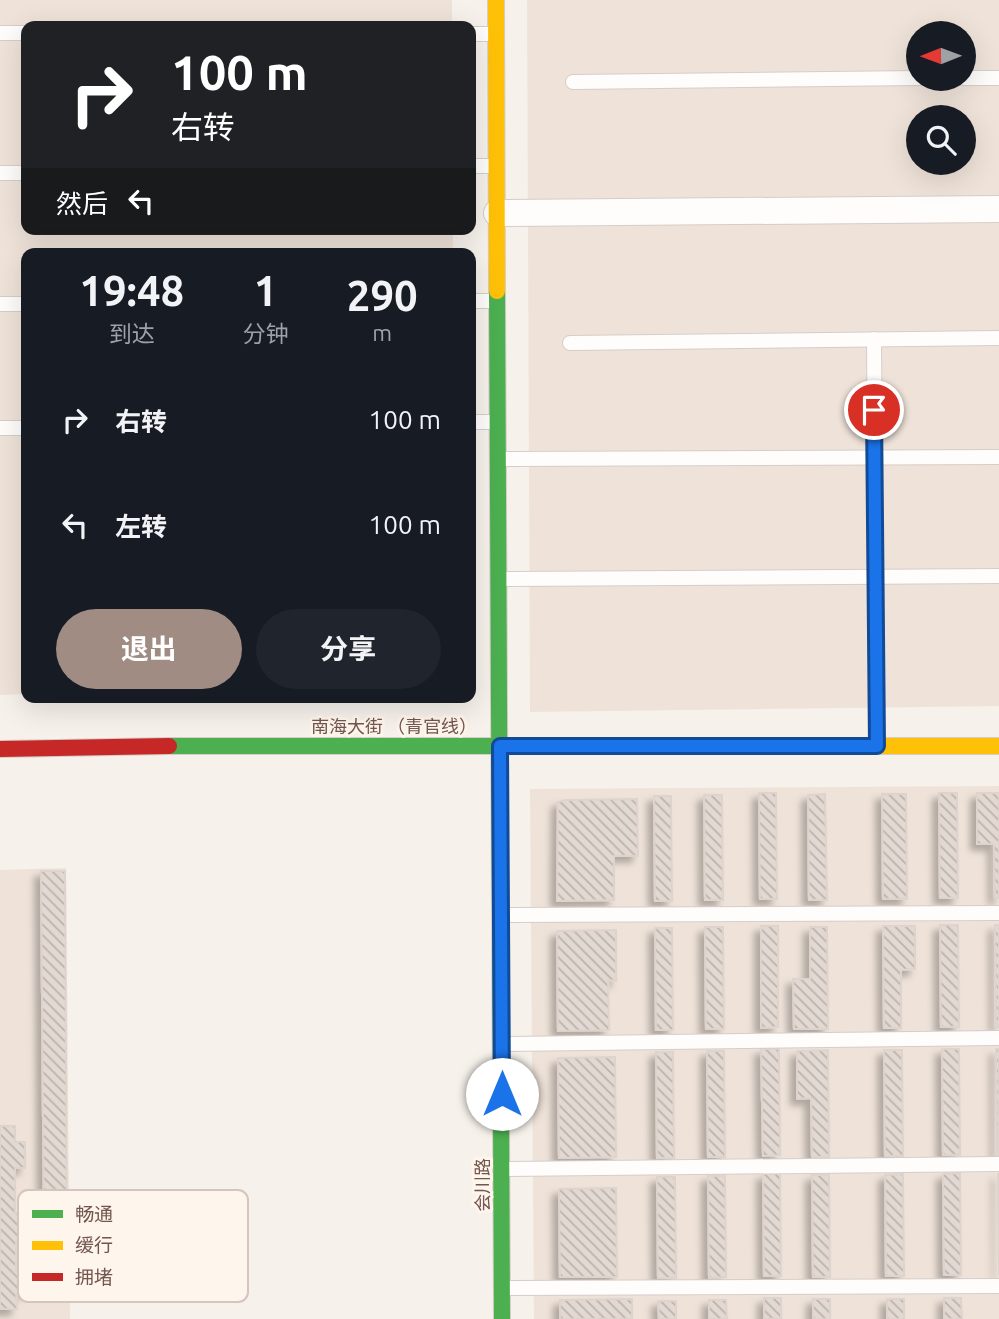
<!DOCTYPE html>
<html lang="zh">
<head>
<meta charset="utf-8">
<style>
  :root { --surface:#171b24; --page:#20242c; --text:#f1f3f6; --muted:#9ea1a6; --accent:#a18c84 }
  body { margin:0; font-family:Ubuntu,"Noto Sans SC",sans-serif; background:var(--page); color:var(--text); height:100vh; display:flex; flex-direction:column; font-size:26px; white-space:nowrap }
  * { box-sizing:border-box; margin:0 }
  p { font-size:23px; color:var(--muted) }
  .icon { flex:none; width:38px; height:38px; fill:none; stroke:currentColor; stroke-width:2; stroke-linecap:round; stroke-linejoin:round }
  .map { position:relative; flex:1; overflow:hidden }
  .details { position:absolute; left:21px; top:248px; width:455px; height:455px; display:flex; flex-direction:column; background:var(--surface); border-radius:14px; box-shadow:0 7px 28px #0002 }
  .details>* { flex:none }
  .guide { position:absolute; left:21px; top:21px; width:455px; height:214px; border-radius:14px; box-shadow:0 7px 28px #0002; background:#202124; color:#fff; overflow:hidden }
  .needle { width:46px; rotate:269deg }
  .tools { position:absolute; left:906px; top:21px; display:grid; gap:14px }
  .tools a { display:grid; place-items:center; width:70px; height:70px; border-radius:50%; background:var(--surface); box-shadow:0 7px 28px #0002; font-size:35px }
  .pin { position:absolute; display:grid; place-items:center; width:60px; height:60px; color:#fff; margin:-30px; border:4px solid #fff; border-radius:50%; box-shadow:0 2px 7px #0007 }
  .me { position:absolute; width:77px; margin:-38px; rotate:0deg; stroke-linejoin:round; filter:drop-shadow(0 0 5px #0008) }
  .turn { display:flex; align-items:center; gap:24px; height:147px; padding:0 35px; font-size:32px }
  .turn .icon { width:91px; height:91px; stroke-width:2.5 }
  .turn b { display:block; font-size:49px; line-height:60px }
  .then { display:flex; align-items:center; height:66px; padding:0 35px; background:#0003; gap:14px; font-size:26px }
  .eta { display:flex; justify-content:space-evenly; align-items:center; height:119px; text-align:center }
  .eta b { font-size:42px; font-weight:700; line-height:49px }
  .primary-button { display:flex; gap:14px; margin-top:auto; padding:14px 35px }
  .primary-button a { flex:1; height:80px; border-radius:42px; background:var(--accent); color:#fff; font-size:28px; font-weight:700; line-height:80px; text-align:center }
  .primary-button a+a { background:var(--page); color:var(--text) }
  ul { padding:0; list-style:none }
  li { display:flex; align-items:center; gap:21px; height:105px; padding:0 35px }
  li div { flex:1 }
  li b { display:block; font-size:26px }
  li em { font-style:normal }
  .map>svg:first-child { display:block }
</style>
</head>
<body>
<div class="map">
<svg width="999" height="1319" viewBox="0 0 999 1319">
  <defs>
    <pattern id="building-back-hatch" width="6" height="6" patternUnits="userSpaceOnUse" patternTransform="scale(1.75)"><rect width="6" height="6" fill="#e3d9d3"/><path d="M-1 5l2 2M0 0l6 6M5-1l2 2" fill="none" stroke="#bcb3ad"/></pattern>
    <filter id="shadow"><feDropShadow dx="-6" dy="6" stdDeviation="3.5" flood-color="#0004"/></filter>
  </defs>
  <rect width="100%" height="100%" fill="#f6f1eb"/>
  <!-- residential -->
  <g fill="#efe3d9" fill-rule="evenodd">
    <polygon points="0,0 452,0 452,26 26,26 26,229 453,229 453,254 26,254 26,694 0,695"/>
    <path d="M 527,0 L 999,0 L 999,706 L 530,712 ZM 919,33 L 964,33 L 964,79 L 919,79 ZM 919,117 L 964,117 L 964,163 L 919,163 Z"/>
    <polygon points="999,786 999,1319 534,1319 530,789"/>
    <polygon points="66,868 70,1319 0,1319 0,870"/>
  </g>
  <!-- building -->
  <g fill="url(#building-back-hatch)" stroke="#dfd3cd" stroke-width="2" filter="url(#shadow)">
    <polygon points="759,793 776,793 777,899 760,899"/>
    <polygon points="939,793 957,793 958,898 940,898"/>
    <polygon points="977,793 999,793 999,898 995,898 994,844 977,844"/>
    <polygon points="825,794 827,900 809,900 808,795"/>
    <polygon points="882,794 906,794 907,899 883,899"/>
    <polygon points="704,795 722,795 723,900 705,900"/>
    <polygon points="654,796 671,796 672,901 655,901"/>
    <polygon points="637,799 638,856 614,856 614,900 557,901 558,802 565,800"/>
    <polygon points="41,871 65,871 67,1240 44,1240"/>
    <polygon points="940,925 958,925 959,1027 941,1027"/>
    <polygon points="995,925 999,925 999,1027 996,1027"/>
    <polygon points="761,926 778,926 778,1027 761,1028"/>
    <polygon points="883,926 915,926 915,969 901,970 901,1028 884,1028"/>
    <polygon points="705,927 723,927 724,1029 706,1029"/>
    <polygon points="810,927 827,927 828,1029 794,1029 793,979 810,979"/>
    <polygon points="655,928 672,928 673,1030 656,1030"/>
    <polygon points="616,930 616,981 608,980 609,1030 558,1031 557,931"/>
    <polygon points="761,1049 779,1049 780,1155 763,1156"/>
    <polygon points="942,1049 959,1049 960,1155 943,1155"/>
    <polygon points="996,1049 999,1049 999,1155 997,1155"/>
    <polygon points="828,1050 829,1157 812,1157 811,1098 797,1099 797,1051"/>
    <polygon points="884,1050 902,1050 903,1156 885,1156"/>
    <polygon points="707,1051 724,1051 725,1157 708,1157"/>
    <polygon points="656,1052 673,1052 674,1158 657,1158"/>
    <polygon points="615,1057 616,1157 559,1158 558,1058"/>
    <polygon points="0,1126 15,1126 15,1142 25,1142 25,1168 15,1168 15,1213 25,1213 25,1242 16,1242 16,1270 24,1270 24,1294 16,1294 17,1309 0,1309"/>
    <polygon points="960,1173 961,1275 944,1275 943,1174"/>
    <polygon points="763,1174 780,1174 781,1276 764,1276"/>
    <polygon points="903,1174 904,1276 886,1276 885,1175"/>
    <polygon points="998,1174 999,1174 999,1275"/>
    <polygon points="812,1175 829,1175 830,1277 813,1277"/>
    <polygon points="708,1176 725,1176 726,1277 709,1278"/>
    <polygon points="657,1177 675,1177 676,1278 658,1278"/>
    <polygon points="616,1188 617,1277 560,1277 559,1189"/>
    <rect x="764" y="1298" width="17" height="21"/>
    <polygon points="944,1298 961,1298 962,1319 944,1319"/>
    <polygon points="632,1299 632,1319 560,1319 560,1300"/>
    <rect x="813" y="1299" width="17" height="20"/>
    <rect x="887" y="1299" width="17" height="20"/>
    <polygon points="709,1300 726,1300 727,1319 709,1319"/>
    <polygon points="658,1301 676,1301 676,1319 659,1319"/>
  </g>
  <g fill="none" stroke-linecap="round" stroke-linejoin="round">
    <!-- lane casing -->
    <g stroke="#d5cdc8" stroke-width="16">
      <g id="lane">
        <polyline points="0,33 26,33"/>
        <polyline points="471,34 497,34"/>
        <polyline points="964,78 999,78"/>
        <polyline points="573,82 919,78"/>
        <polyline points="471,166 497,166"/>
        <polyline points="0,173 26,173"/>
        <polyline points="471,301 497,301"/>
        <polyline points="0,304 26,304"/>
        <polyline points="874,339 877,744"/>
        <polyline points="570,343 999,338"/>
        <polyline points="471,422 497,422"/>
        <polyline points="0,428 26,428"/>
        <polyline points="500,459 999,457"/>
        <polyline points="501,579 999,576"/>
        <polyline points="502,915 999,913"/>
        <polyline points="503,1044 999,1038"/>
        <polyline points="503,1169 999,1164"/>
        <polyline points="504,1288 999,1286"/>
      </g>
    </g>
    <!-- street casing -->
    <g stroke="#d5cdc8" stroke-width="28">
      <polyline id="street" points="497,213 999,209"/>
    </g>
    <!-- fast casing -->
    <g stroke="#d6ccc8" stroke-width="18">
      <g id="fast">
        <polyline points="497,291 502,1319"/>
        <polyline points="169,746 787,746"/>
      </g>
    </g>
    <!-- slow casing -->
    <g stroke="#d6ccc8" stroke-width="18">
      <g id="slow">
        <polyline points="496,0 497,291"/>
        <polyline points="787,746 999,746"/>
      </g>
    </g>
    <!-- jam casing -->
    <g stroke="#d6ccc8" stroke-width="18">
      <polyline id="jam" points="0,749 169,746"/>
    </g>
    <!-- lane -->
    <use href="#lane" stroke="#fefdfc" stroke-width="14"/>
    <!-- street -->
    <use href="#street" stroke="#fefdfc" stroke-width="26"/>
    <!-- fast -->
    <use href="#fast" stroke="#4caf50" stroke-width="16"/>
    <!-- slow -->
    <use href="#slow" stroke="#ffc107" stroke-width="16"/>
    <!-- jam -->
    <use href="#jam" stroke="#c62828" stroke-width="16"/>
  </g>
  <g fill="none" stroke-linecap="round" stroke-linejoin="round">
    <!-- route casing -->
    <g stroke="#114b97" stroke-width="18">
      <polyline id="route" points="502,1094 500,746 877,746 874,410"/>
    </g>
    <!-- route -->
    <use href="#route" stroke="#1a73e8" stroke-width="12"/>
  </g>
  <g text-anchor="middle" stroke-width="6" stroke-linejoin="round" paint-order="stroke">
    <!-- street labels -->
    <g font-size="18" fill="#73564d" stroke="#fef5ed">
      <text x="394" y="733">南海大街 （青官线）</text>
      <text transform="translate(483 1185) rotate(-90)" y="6">会川路</text>
    </g>
  </g>
  <!-- legend -->
  <rect x="18" y="1190" width="230" height="112" rx="10" fill="#fef5ed" stroke="#d4c5bd" stroke-width="2"/>
  <rect x="32" y="1210" width="31" height="8" fill="#4caf50"/>
  <rect x="32" y="1241" width="31" height="9" fill="#ffc107"/>
  <rect x="32" y="1273" width="31" height="8" fill="#c62828"/>
  <g font-size="19" fill="#73564d">
    <text x="75" y="1221">畅通</text>
    <text x="75" y="1252">缓行</text>
    <text x="75" y="1284">拥堵</text>
  </g>
</svg>
<div class="tools">
<a><svg class="needle" viewBox="-14 -14 28 28"><path d="M0-13l5 13h-10z" fill="#e53935"/><path d="M0 13l5-13h-10z" fill="#9ea1a6"/></svg></a>
<a><svg class="icon" aria-label="search" viewBox="0 0 24 24"><circle cx="10" cy="10" r="6"/><path d="M15 15l6 6"/></svg></a>
</div>
<div class="pin" style="left:874px;top:410px;background:#d93025"><svg class="icon" aria-label="arrive" viewBox="0 0 24 24"><path d="M6 21V4h12l-3 4 3 4H6"/></svg></div>
<svg class="me" style="left:502px;top:1094px" viewBox="-20 -20 40 40"><circle r="19" fill="#fff"/><path d="M0-13L10 11 0 6-10 11z" fill="#1a73e8"/></svg>
<div class="guide">
<div class="turn"><svg class="icon" aria-label="right" viewBox="0 0 24 24"><path d="M7 20v-9h11M14 6l5 5-5 5"/></svg><div><b>100 m</b>右转</div></div>
<div class="then">然后<svg class="icon" aria-label="left" viewBox="0 0 24 24"><path d="M17 20v-9H6M10 6l-5 5 5 5"/></svg></div>
</div>
<section class="details">
<div class="eta">
<div><b>19:48</b><p>到达</p></div>
<div><b>1</b><p>分钟</p></div>
<div><b>290</b><p>m</p></div>
</div>
<ul>
<li><svg class="icon" aria-label="right" viewBox="0 0 24 24"><path d="M7 20v-9h11M14 6l5 5-5 5"/></svg><div><b>右转</b></div><em>100 m</em></li>
<li><svg class="icon" aria-label="left" viewBox="0 0 24 24"><path d="M17 20v-9H6M10 6l-5 5 5 5"/></svg><div><b>左转</b></div><em>100 m</em></li>
</ul>
<div class="primary-button"><a>退出</a><a>分享</a></div>
</section>
</div>
</body>
</html>
